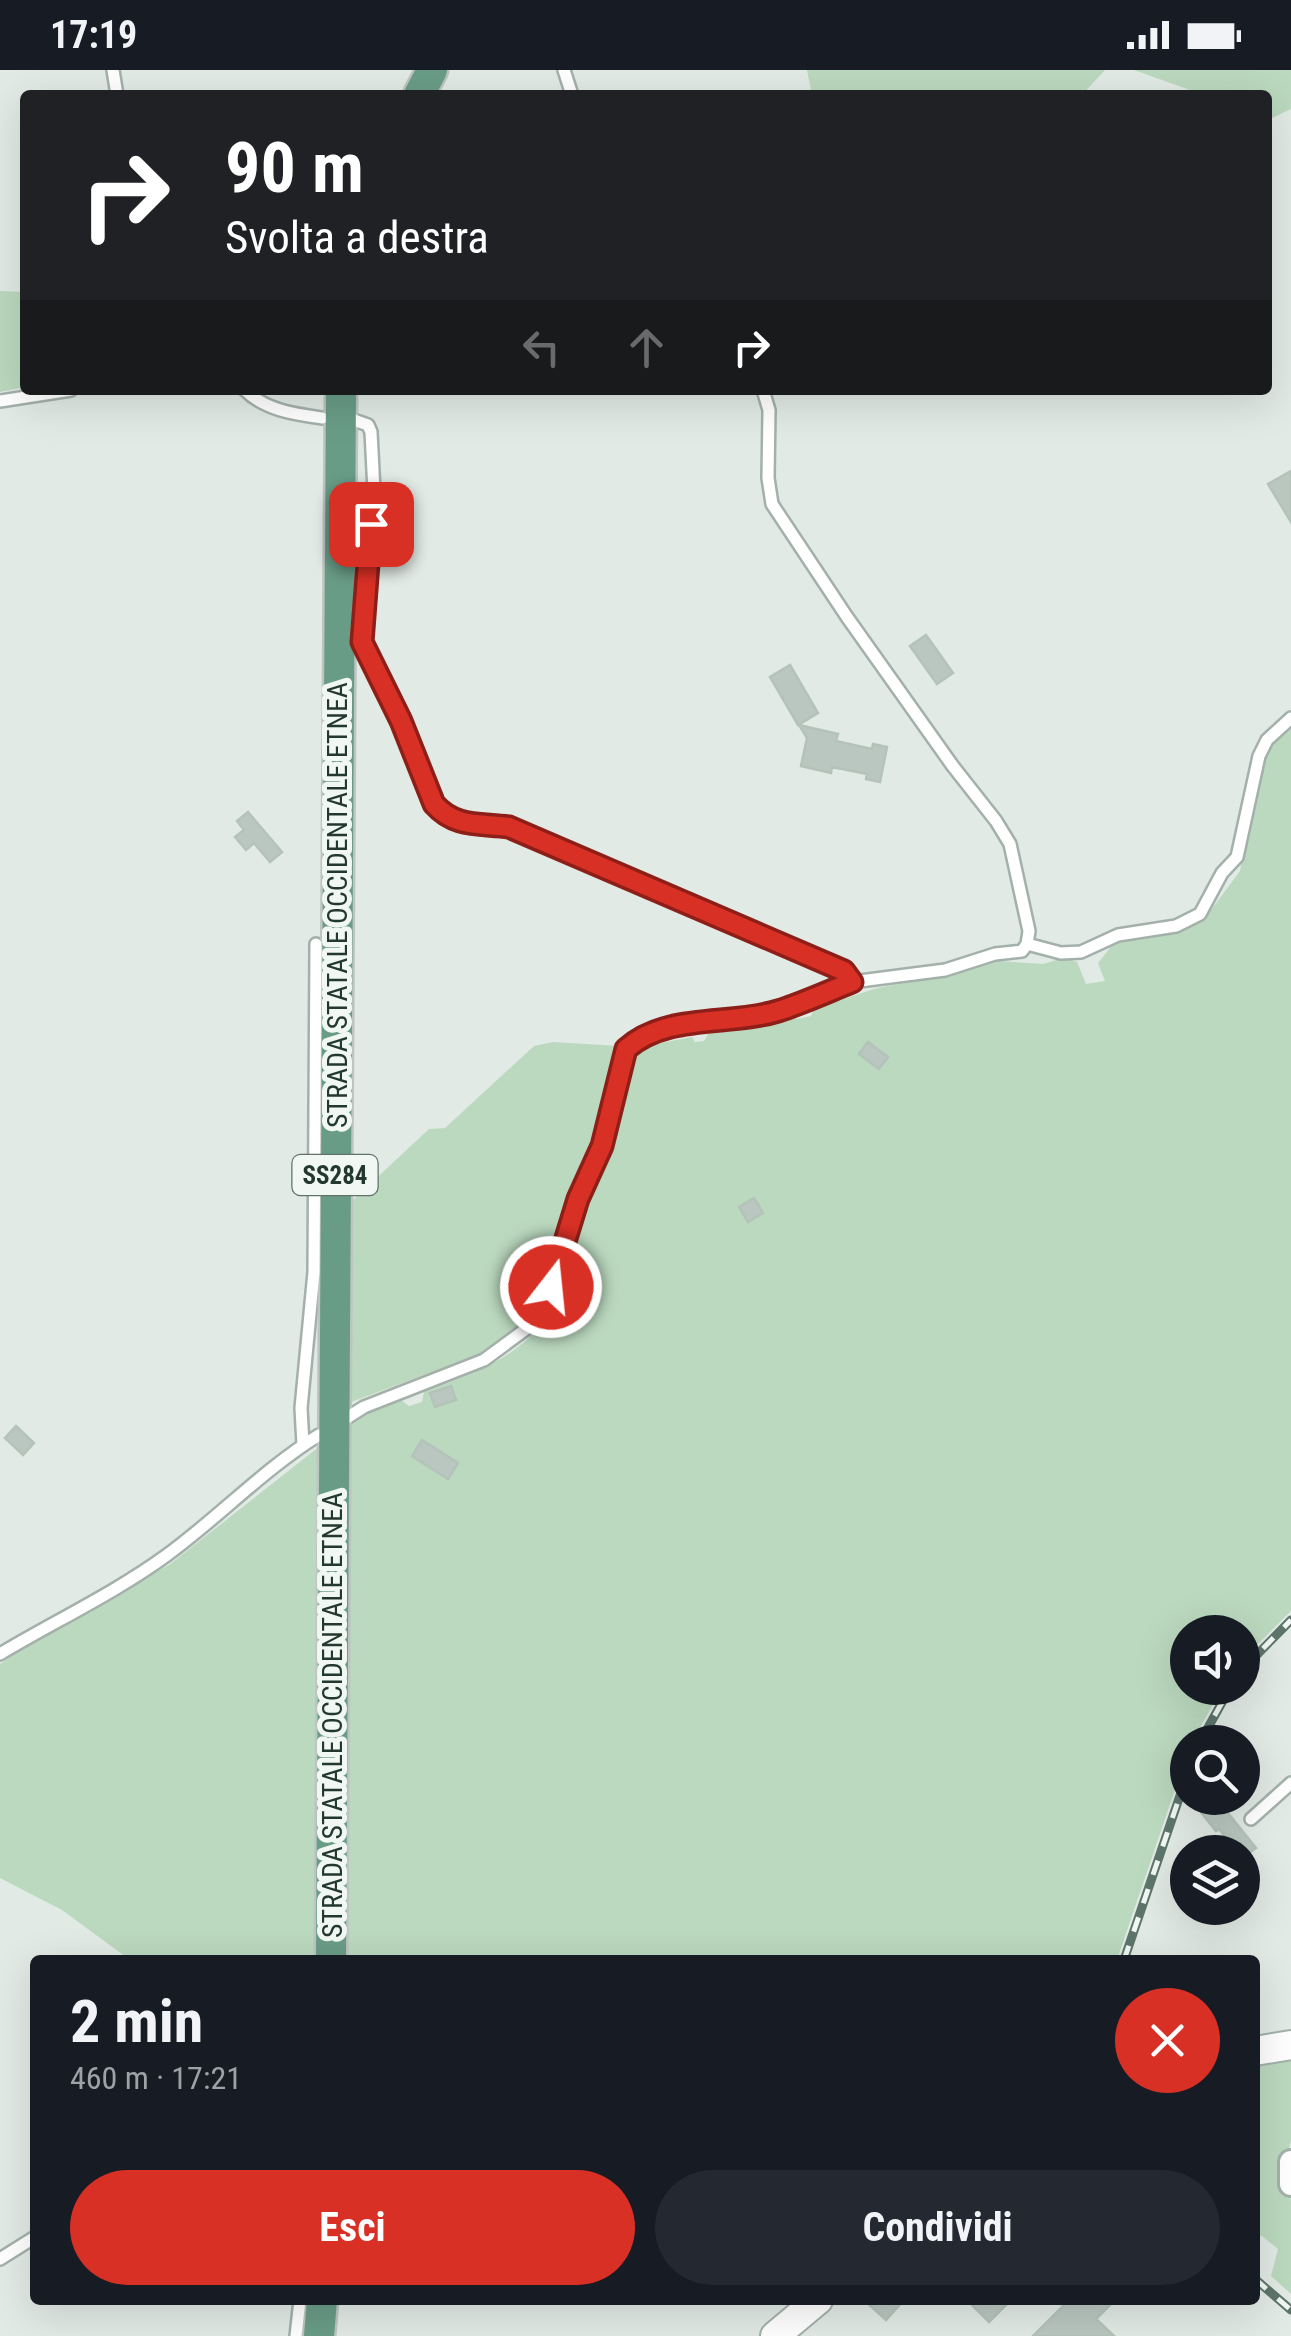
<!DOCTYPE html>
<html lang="it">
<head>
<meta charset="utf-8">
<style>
  :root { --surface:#171b24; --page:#242831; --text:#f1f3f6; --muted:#9ea1a6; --accent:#d93025 }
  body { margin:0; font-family:"Roboto Condensed",sans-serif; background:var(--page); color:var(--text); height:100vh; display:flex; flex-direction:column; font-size:38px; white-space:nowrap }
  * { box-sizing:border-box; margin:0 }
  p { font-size:32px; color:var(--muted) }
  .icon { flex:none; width:55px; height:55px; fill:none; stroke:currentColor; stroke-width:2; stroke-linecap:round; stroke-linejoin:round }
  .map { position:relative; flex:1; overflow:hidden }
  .drawer { position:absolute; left:30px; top:1885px; width:1230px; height:350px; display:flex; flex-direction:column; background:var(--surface); border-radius:10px; box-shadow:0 10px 40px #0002 }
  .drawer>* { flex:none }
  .top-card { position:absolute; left:20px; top:20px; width:1252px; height:305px; border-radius:10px; box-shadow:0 10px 40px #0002; background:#202124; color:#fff; overflow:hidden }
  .buttons { position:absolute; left:1170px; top:1545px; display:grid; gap:20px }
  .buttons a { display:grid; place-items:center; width:90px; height:90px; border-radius:50%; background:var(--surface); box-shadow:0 10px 40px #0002; font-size:50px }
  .pin { position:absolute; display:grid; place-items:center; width:85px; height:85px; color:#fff; margin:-42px; border-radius:20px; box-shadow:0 5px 15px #0006 }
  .me { position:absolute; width:110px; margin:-55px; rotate:16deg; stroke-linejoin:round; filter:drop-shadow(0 0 8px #0008) }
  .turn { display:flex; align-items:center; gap:35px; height:210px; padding:0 40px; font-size:45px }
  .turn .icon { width:130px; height:130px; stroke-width:2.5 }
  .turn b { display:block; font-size:70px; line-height:85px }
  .lanes { display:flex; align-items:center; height:95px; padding:0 40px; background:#0003; justify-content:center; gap:50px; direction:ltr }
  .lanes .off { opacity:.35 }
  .round { display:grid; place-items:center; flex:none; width:105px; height:105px; border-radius:52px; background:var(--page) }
  .overview { display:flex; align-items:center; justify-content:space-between; height:170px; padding:0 40px }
  h1 { font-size:60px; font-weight:700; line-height:75px }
  .button { display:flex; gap:20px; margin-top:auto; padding:20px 40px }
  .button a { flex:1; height:115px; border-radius:60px; background:var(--accent); color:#fff; font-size:40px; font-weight:700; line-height:115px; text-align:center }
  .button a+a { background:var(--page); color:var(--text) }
  .status { display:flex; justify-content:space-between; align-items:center; height:70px; padding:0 50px; background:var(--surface); direction:ltr }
  .status svg { height:28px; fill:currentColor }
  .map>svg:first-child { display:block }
</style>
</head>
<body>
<div class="status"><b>17:19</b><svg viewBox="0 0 49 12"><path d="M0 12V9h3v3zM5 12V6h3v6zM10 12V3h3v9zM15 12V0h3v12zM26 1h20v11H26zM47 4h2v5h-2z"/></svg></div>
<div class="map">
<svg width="1291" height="2266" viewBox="0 0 1291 2266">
  <rect width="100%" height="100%" fill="#e1eae5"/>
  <!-- green -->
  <g fill="#bbd9bf">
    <polygon points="807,0 1105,0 1082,25 812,25"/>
    <polygon points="1134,0 1291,0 1291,39 1270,49 1268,48 1268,25 1204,25"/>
    <polygon points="0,221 25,222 25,317 0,322"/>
    <path d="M 1291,655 L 1291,1541 L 1243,1589 L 1242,1562 L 1188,1562 L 1188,1618 L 1222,1618 L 1192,1672 L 1188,1672 L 1187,1684 L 1117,1890 L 346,1890 L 347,1355 L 372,1339 L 400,1329 L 409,1336 L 422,1332 L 424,1322 C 478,1301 532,1285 557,1227 C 566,1206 568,1182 575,1160 C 584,1131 600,1104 608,1074 C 616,1041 618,1007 635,978 L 692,967 L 695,972 L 704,971 L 708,964 L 792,944 L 797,949 L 811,946 L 814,939 L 877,918 L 947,906 L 999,891 L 1043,894 L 1063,888 L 1077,892 L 1086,914 L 1105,911 L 1098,893 L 1113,874 L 1183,860 L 1202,852 L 1240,801 L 1263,687 L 1275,666 Z"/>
    <polygon points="553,972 620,976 598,1074 573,1126 537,1230 524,1250 506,1268 483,1283 351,1332 353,1130 429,1059 445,1058 534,976"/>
    <polygon points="320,1376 316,1890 130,1890 62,1840 0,1808 0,1594 55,1557 169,1495"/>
    <polygon points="1291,1983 1291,2071 1285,2091 1291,2132 1291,2224 1271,2206 1278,2179 1262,2166 1255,2165 1255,1989"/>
  </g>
  <!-- building -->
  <g fill="#b9c7c0" stroke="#b4c3ba" stroke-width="2.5">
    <polygon points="1291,401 1291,452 1268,414"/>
    <polygon points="926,565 953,603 937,614 910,576"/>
    <polygon points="790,595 818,643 798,655 770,607"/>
    <polygon points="799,655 838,664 836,671 872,679 873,674 887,677 880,712 866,709 867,704 832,697 831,703 801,696 807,668"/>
    <polygon points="248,742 282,782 270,792 254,773 246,780 235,767 244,760 237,751"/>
    <polygon points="868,972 888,987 879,999 859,984"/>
    <polygon points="754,1128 763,1143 748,1152 739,1137"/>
    <polygon points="451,1316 456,1330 435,1337 430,1323"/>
    <polygon points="16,1356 34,1373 23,1385 5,1368"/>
    <polygon points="422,1370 458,1393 448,1409 412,1386"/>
    <polygon points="1216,1728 1256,1778 1242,1788 1242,1782 1238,1782 1219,1759 1216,1761 1200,1741"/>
    <polygon points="864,2230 904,2230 886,2250"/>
    <polygon points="967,2230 1011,2230 989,2252"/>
    <polygon points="1069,2230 1115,2230 1096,2249 1114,2266 1033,2266"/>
  </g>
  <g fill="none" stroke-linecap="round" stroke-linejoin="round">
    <!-- service casing -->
    <g stroke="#a4b1ab" stroke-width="16">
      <g id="service">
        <polyline points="113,0 117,25"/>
        <polyline points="564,0 572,25"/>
        <path d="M 245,320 C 265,340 294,344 322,348"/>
        <polyline points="0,331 71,320"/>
        <path d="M 351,349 L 368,355 L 371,362 L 374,421 L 363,572 L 401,651 L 435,734 C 455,758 480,753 509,757 L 844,901 L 852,912"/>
        <polyline points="1027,874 1061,883 1081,882 1118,865 1176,856 1200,844 1222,803 1237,787 1259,686 1267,670 1291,648"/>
        <polyline points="345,1349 364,1337 484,1290 526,1259 551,1217 578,1129 596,1094 626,979 651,963 682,955 776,942 852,912 945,900 995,884 1022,881 1027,874 1029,861 1010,774 996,751 952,695 847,547 772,434 768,408 769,340 763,320"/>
        <polyline points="303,1375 301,1338 314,1202 316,874"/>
        <path d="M 0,1584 C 55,1551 115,1523 167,1485 C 219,1447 264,1399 319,1365"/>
        <polyline points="1251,1749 1291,1713"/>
        <polyline points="0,2189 35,2167"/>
        <polyline points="296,2266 300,2230"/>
      </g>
    </g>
    <!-- minor casing -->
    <g stroke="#a4b1ab" stroke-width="28">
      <polyline id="minor" points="1291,2092 1291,2114"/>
    </g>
    <!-- tertiary casing -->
    <g stroke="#a4b1ab" stroke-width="32">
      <g id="tertiary">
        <polyline points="1255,1981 1291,1975"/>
        <polyline points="775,2266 818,2230"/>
      </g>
    </g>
    <!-- primary casing -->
    <g stroke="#bdc4c1" stroke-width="35">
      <g id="primary">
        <polyline points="419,25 432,0"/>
        <polyline points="331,1890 341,320"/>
        <polyline points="319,2266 322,2230"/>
      </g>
    </g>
    <!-- service -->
    <use href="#service" stroke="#fff" stroke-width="11"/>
    <!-- minor -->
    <use href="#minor" stroke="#fff" stroke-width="22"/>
    <!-- tertiary -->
    <use href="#tertiary" stroke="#fff" stroke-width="28"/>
    <!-- primary -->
    <use href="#primary" stroke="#699c87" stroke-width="30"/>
    <!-- rail casing -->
    <g stroke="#5d756b" stroke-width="9">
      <g id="rail">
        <polyline points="1242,1600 1291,1550"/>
        <polyline points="1200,1672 1230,1618"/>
        <polyline points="1124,1890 1188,1702"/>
        <polyline points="1255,2209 1291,2240"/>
      </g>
    </g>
    <!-- rail -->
    <use href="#rail" stroke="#f1f7f3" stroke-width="5" stroke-dasharray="15" stroke-linecap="butt"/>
  </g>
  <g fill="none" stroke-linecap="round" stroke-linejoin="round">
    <!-- route casing -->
    <g stroke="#8d1f18" stroke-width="25">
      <path id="route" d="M 371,454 L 362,572 L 401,651 L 434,734 C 455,758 480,753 509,757 L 844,901 L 852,912 C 827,922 803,933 778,941 C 729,956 666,943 626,979 L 602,1076 L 578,1129 L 551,1217"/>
    </g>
    <!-- route -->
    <use href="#route" stroke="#d93025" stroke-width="18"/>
  </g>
  <g text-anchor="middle" stroke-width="10" stroke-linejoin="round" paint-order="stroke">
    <!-- shield labels -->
    <rect fill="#f1f7f3" stroke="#61726a" stroke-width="2.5" x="292.5" y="1085" width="85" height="40" rx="8"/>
    <g font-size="25" font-weight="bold" fill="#233930">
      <text x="335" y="1114">SS284</text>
    </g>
    <!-- street labels -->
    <g font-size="28" fill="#233930" stroke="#f1f7f3">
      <text transform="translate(337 835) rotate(-90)" y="10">STRADA STATALE OCCIDENTALE ETNEA</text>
      <text transform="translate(332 1645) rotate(-90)" y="10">STRADA STATALE OCCIDENTALE ETNEA</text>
    </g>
  </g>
</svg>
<div class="buttons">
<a><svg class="icon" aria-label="sound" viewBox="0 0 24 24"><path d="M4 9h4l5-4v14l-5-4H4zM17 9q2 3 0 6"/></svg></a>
<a><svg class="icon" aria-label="search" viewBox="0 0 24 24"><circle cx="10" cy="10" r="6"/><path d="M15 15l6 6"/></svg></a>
<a><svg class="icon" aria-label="layers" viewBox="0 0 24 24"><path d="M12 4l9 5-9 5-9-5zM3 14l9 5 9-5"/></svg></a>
</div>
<div class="pin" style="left:371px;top:454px;background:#d93025"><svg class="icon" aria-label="arrive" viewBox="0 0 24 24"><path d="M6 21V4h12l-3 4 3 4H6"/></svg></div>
<svg class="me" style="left:551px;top:1217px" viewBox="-20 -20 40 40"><circle r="17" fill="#d93025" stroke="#fff" stroke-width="3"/><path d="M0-11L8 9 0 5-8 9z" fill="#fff"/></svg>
<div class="top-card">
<div class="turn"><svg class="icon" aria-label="right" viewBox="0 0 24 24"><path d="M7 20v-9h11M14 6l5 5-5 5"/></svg><div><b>90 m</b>Svolta a destra</div></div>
<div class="lanes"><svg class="icon off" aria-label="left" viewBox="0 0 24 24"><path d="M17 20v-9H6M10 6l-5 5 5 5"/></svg><svg class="icon off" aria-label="ahead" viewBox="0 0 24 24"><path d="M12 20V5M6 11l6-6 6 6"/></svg><svg class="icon" aria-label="right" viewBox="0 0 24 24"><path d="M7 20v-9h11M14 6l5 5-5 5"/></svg></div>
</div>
<section class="drawer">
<div class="overview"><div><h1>2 min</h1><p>460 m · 17:21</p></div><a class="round" style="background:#d93025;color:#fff"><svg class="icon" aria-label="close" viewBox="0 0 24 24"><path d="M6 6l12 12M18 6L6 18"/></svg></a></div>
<div class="button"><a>Esci</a><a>Condividi</a></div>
</section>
</div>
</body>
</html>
